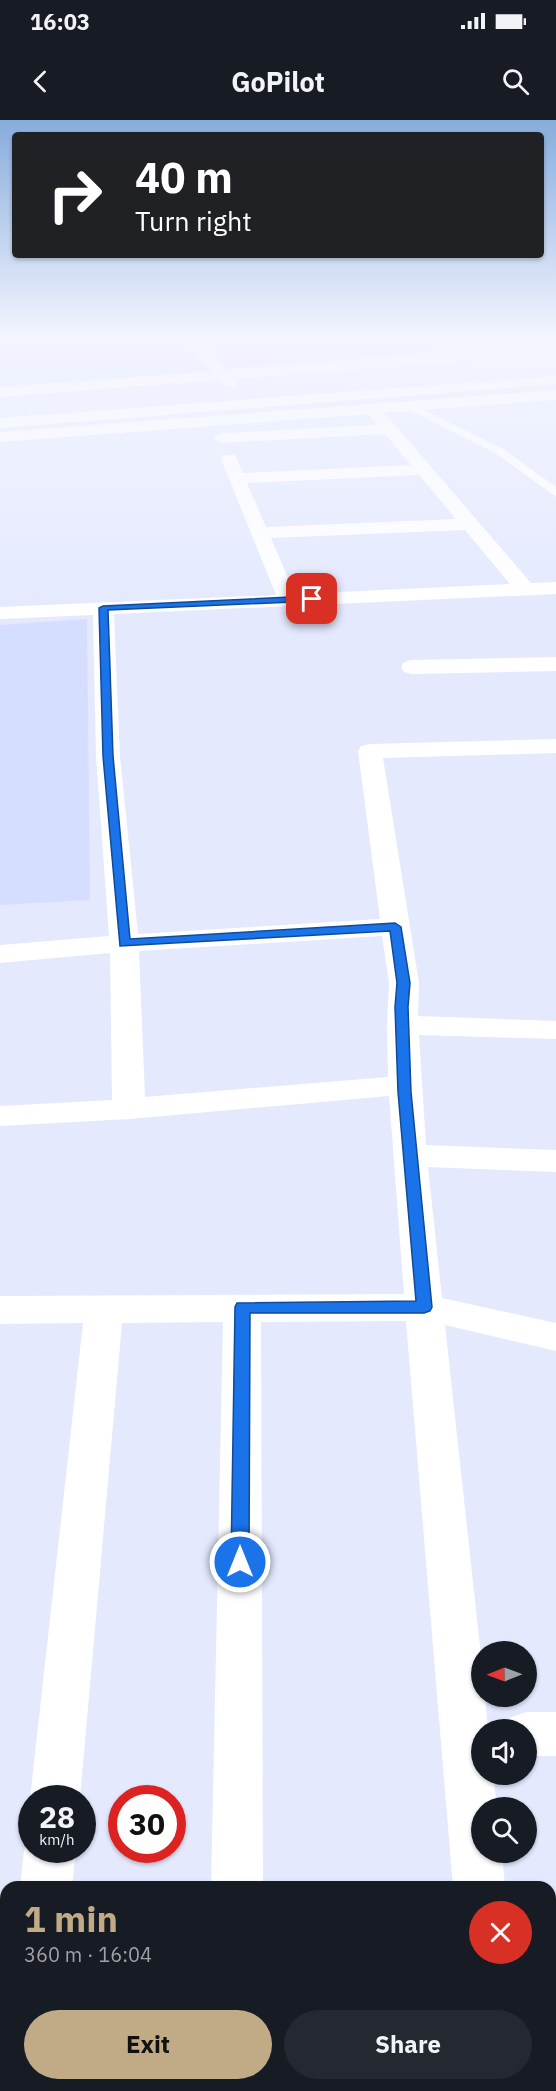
<!DOCTYPE html>
<html lang="en">
<head>
<meta charset="utf-8">
<style>
  :root { --surface:#171b24; --page:#242831; --text:#f1f3f6; --muted:#9ea1a6; --accent:#c1ab87 }
  body { margin:0; font-family:"IBM Plex Sans",sans-serif; background:var(--page); color:var(--text); height:100vh; display:flex; flex-direction:column; font-size:22px; white-space:nowrap }
  * { box-sizing:border-box; margin:0 }
  p { font-size:20px; color:var(--muted) }
  .icon { flex:none; width:33px; height:33px; fill:none; stroke:currentColor; stroke-width:2; stroke-linecap:round; stroke-linejoin:round }
  .map { position:relative; flex:1; overflow:hidden }
  .details { position:absolute; left:0px; top:1761px; width:556px; height:210px; display:flex; flex-direction:column; background:var(--surface); border-radius:18px 18px 0 0; box-shadow:0 2px 4px #0004 }
  .details>* { flex:none }
  .banner { position:absolute; left:12px; top:12px; width:532px; height:126px; border-radius:6px; box-shadow:0 2px 4px #0004; background:#202124; color:#fff; overflow:hidden }
  .needle { width:39px; rotate:269deg }
  .tools { position:absolute; left:471px; top:1521px; display:grid; gap:12px }
  .tools a { display:grid; place-items:center; width:66px; height:66px; border-radius:50%; background:var(--surface); box-shadow:0 2px 4px #0004; font-size:30px }
  .speed { position:absolute; left:18px; top:1665px; display:flex; gap:12px; font-size:30px; font-weight:700; text-align:center }
  .speed>* { display:grid; place-content:center; width:78px; height:78px; border-radius:50%; background:var(--surface); box-shadow:0 2px 4px #0004; line-height:1 }
  .speed small { font-size:15px; font-weight:400 }
  .speed .limit { border:9px solid #d22; background:#fff; color:#111 }
  .pin { position:absolute; display:grid; place-items:center; width:51px; height:51px; color:#fff; margin:-26px; border-radius:12px; box-shadow:0 3px 9px #0006 }
  .me { position:absolute; width:66px; margin:-33px; rotate:0deg; stroke-linejoin:round; filter:drop-shadow(0 0 4px #0008) }
  .turn { display:flex; align-items:center; gap:21px; height:126px; padding:0 24px; font-size:27px }
  .turn .icon { width:78px; height:78px; stroke-width:2.5 }
  .turn b { display:block; font-size:42px; line-height:51px }
  .round { display:grid; place-items:center; flex:none; width:63px; height:63px; border-radius:32px; background:var(--page) }
  .head { display:flex; align-items:center; justify-content:space-between; height:102px; padding:0 24px }
  h1 { font-size:36px; font-weight:700; line-height:45px; color:var(--accent) }
  .primary-button { display:flex; gap:12px; margin-top:auto; padding:12px 24px }
  .primary-button a { flex:1; height:69px; border-radius:36px; background:var(--accent); color:#111; font-size:24px; font-weight:700; line-height:69px; text-align:center }
  .primary-button a+a { background:var(--page); color:var(--text) }
  .status { display:flex; justify-content:space-between; align-items:center; height:42px; padding:0 30px; background:var(--surface); direction:ltr }
  .status svg { height:16px; fill:currentColor }
  header { display:flex; justify-content:space-between; align-items:center; height:78px; padding:0 24px; background:var(--surface); font-size:27px; font-weight:700 }
  .map>svg:first-child { display:block }
</style>
</head>
<body>
<div class="status"><b>16:03</b><svg viewBox="0 0 49 12"><path d="M0 12V9h3v3zM5 12V6h3v6zM10 12V3h3v9zM15 12V0h3v12zM26 1h20v11H26zM47 4h2v5h-2z"/></svg></div>
<header><svg class="icon" aria-label="back" viewBox="0 0 24 24"><path d="M15 5l-7 7 7 7"/></svg>GoPilot<svg class="icon" aria-label="search" viewBox="0 0 24 24"><circle cx="10" cy="10" r="6"/><path d="M15 15l6 6"/></svg></header>
<div class="map">
<svg width="556" height="1971" viewBox="0 0 556 1971">
  <rect width="100%" height="100%" fill="#e4e9fe"/>
  <!-- built -->
  <g fill="#d6deff">
    <polygon points="0,215 181,215 213,253 0,266"/>
    <polygon points="197,215 430,215 456,230 226,248"/>
    <polygon points="437,215 556,215 556,222 461,230"/>
    <polygon points="87,499 90,780 0,785 0,505"/>
  </g>
  <g fill="none" stroke-linecap="round" stroke-linejoin="round">
    <!-- service -->
    <g fill="#fff" fill-rule="evenodd">
      <polygon points="517,215 529,215 555,229 556,232 549,233"/>
      <polygon points="410,283 505,330 556,367 556,377 497,334 406,288 405,286"/>
    </g>
    <!-- minor -->
    <g fill="#fff" fill-rule="evenodd">
      <polygon points="182,215 196,215 236,261 238,264 236,267 226,267"/>
      <path d="M 372,284 L 377,286 L 396,306 L 531,463 L 556,462 L 556,474 L 114,494 L 120,636 L 138,814 L 380,799 L 358,631 L 361,626 L 370,624 L 556,619 L 556,633 L 383,638 L 419,863 L 418,896 L 556,901 L 556,919 L 419,915 L 426,1025 L 556,1030 L 556,1052 L 428,1047 L 442,1178 L 556,1203 L 556,1231 L 445,1205 L 482,1545 L 482,1576 L 485,1576 L 488,1610 L 482,1610 L 482,1654 L 493,1654 L 497,1688 L 482,1688 L 482,1732 L 502,1732 L 505,1767 L 453,1767 L 406,1201 L 261,1202 L 263,1767 L 211,1767 L 223,1202 L 122,1203 L 80,1678 L 32,1678 L 32,1682 L 30,1678 L 83,1203 L 0,1204 L 0,1176 L 404,1174 L 389,976 L 129,999 L 0,1006 L 0,986 L 112,980 L 110,833 L 0,843 L 0,825 L 109,816 L 96,636 L 93,495 L 0,499 L 0,487 L 276,475 L 221,339 L 223,335 L 235,335 L 243,353 L 411,345 L 385,314 L 221,323 L 213,318 L 221,313 L 377,305 L 364,289 ZM 419,355 L 456,399 L 266,407 L 247,363 ZM 465,410 L 510,464 L 295,474 L 271,418 ZM 382,816 L 389,863 L 387,905 L 388,957 L 145,977 L 139,831 Z"/>
      <polygon points="556,537 556,551 412,554 404,552 401,547 404,542 412,540"/>
      <polygon points="526,1592 556,1592 556,1636 526,1636 526,1610 504,1610 509,1598"/>
      <polygon points="32,1713 32,1730 76,1730 72,1767 20,1767 24,1730"/>
      <polygon points="6,1944 6,1965 55,1965 54,1971 0,1971 0,1958"/>
      <rect x="205" y="1965" width="58" height="6"/>
      <polygon points="468,1965 526,1965 527,1971 469,1971"/>
    </g>
    <!-- tertiary -->
    <g fill="#fff" fill-rule="evenodd">
      <polygon points="556,226 556,234 0,277 0,267"/>
      <polygon points="556,270 556,280 0,322 0,312"/>
    </g>
    <!-- primary -->
    <polygon fill="#fff" fill-rule="evenodd" points="556,256 556,264 0,308 0,298"/>
  </g>
  <!-- sky -->
  <linearGradient id="sky" x2="0" y2="1"><stop stop-color="#87acdc"/><stop offset="0.44" stop-color="#f3f5ff"/><stop offset="1" stop-color="#f3f5ff" stop-opacity="0"/></linearGradient>
  <rect width="556" height="491" fill="url(#sky)"/>
  <!-- route -->
  <polygon fill="#1a73e8" stroke="#114b97" stroke-width="1.5" points="312,476 316,479 315,481 108,490 113,636 130,819 395,803 401,807 410,863 408,887 411,972 432,1187 430,1191 424,1193 250,1193 249,1442 246,1448 240,1450 233,1448 231,1442 235,1187 237,1183 416,1181 398,972 395,887 397,863 390,811 120,826 103,636 99,488 103,486"/>
</svg>
<div class="tools">
<a><svg class="needle" viewBox="-14 -14 28 28"><path d="M0-13l5 13h-10z" fill="#e53935"/><path d="M0 13l5-13h-10z" fill="#9ea1a6"/></svg></a>
<a><svg class="icon" aria-label="sound" viewBox="0 0 24 24"><path d="M4 9h4l5-4v14l-5-4H4zM17 9q2 3 0 6"/></svg></a>
<a><svg class="icon" aria-label="search" viewBox="0 0 24 24"><circle cx="10" cy="10" r="6"/><path d="M15 15l6 6"/></svg></a>
</div>
<div class="speed"><div>28<small>km/h</small></div><div class="limit">30</div></div>
<div class="pin" style="left:312px;top:479px;background:#d93025"><svg class="icon" aria-label="arrive" viewBox="0 0 24 24"><path d="M6 21V4h12l-3 4 3 4H6"/></svg></div>
<svg class="me" style="left:240px;top:1442px" viewBox="-20 -20 40 40"><circle r="17" fill="#1a73e8" stroke="#fff" stroke-width="3"/><path d="M0-11L8 9 0 5-8 9z" fill="#fff"/></svg>
<div class="banner">
<div class="turn"><svg class="icon" aria-label="right" viewBox="0 0 24 24"><path d="M7 20v-9h11M14 6l5 5-5 5"/></svg><div><b>40 m</b>Turn right</div></div>
</div>
<section class="details">
<div class="head"><div><h1>1 min</h1><p>360 m · 16:04</p></div><a class="round" style="background:#d93025;color:#fff"><svg class="icon" aria-label="close" viewBox="0 0 24 24"><path d="M6 6l12 12M18 6L6 18"/></svg></a></div>
<div class="primary-button"><a>Exit</a><a>Share</a></div>
</section>
</div>
</body>
</html>
